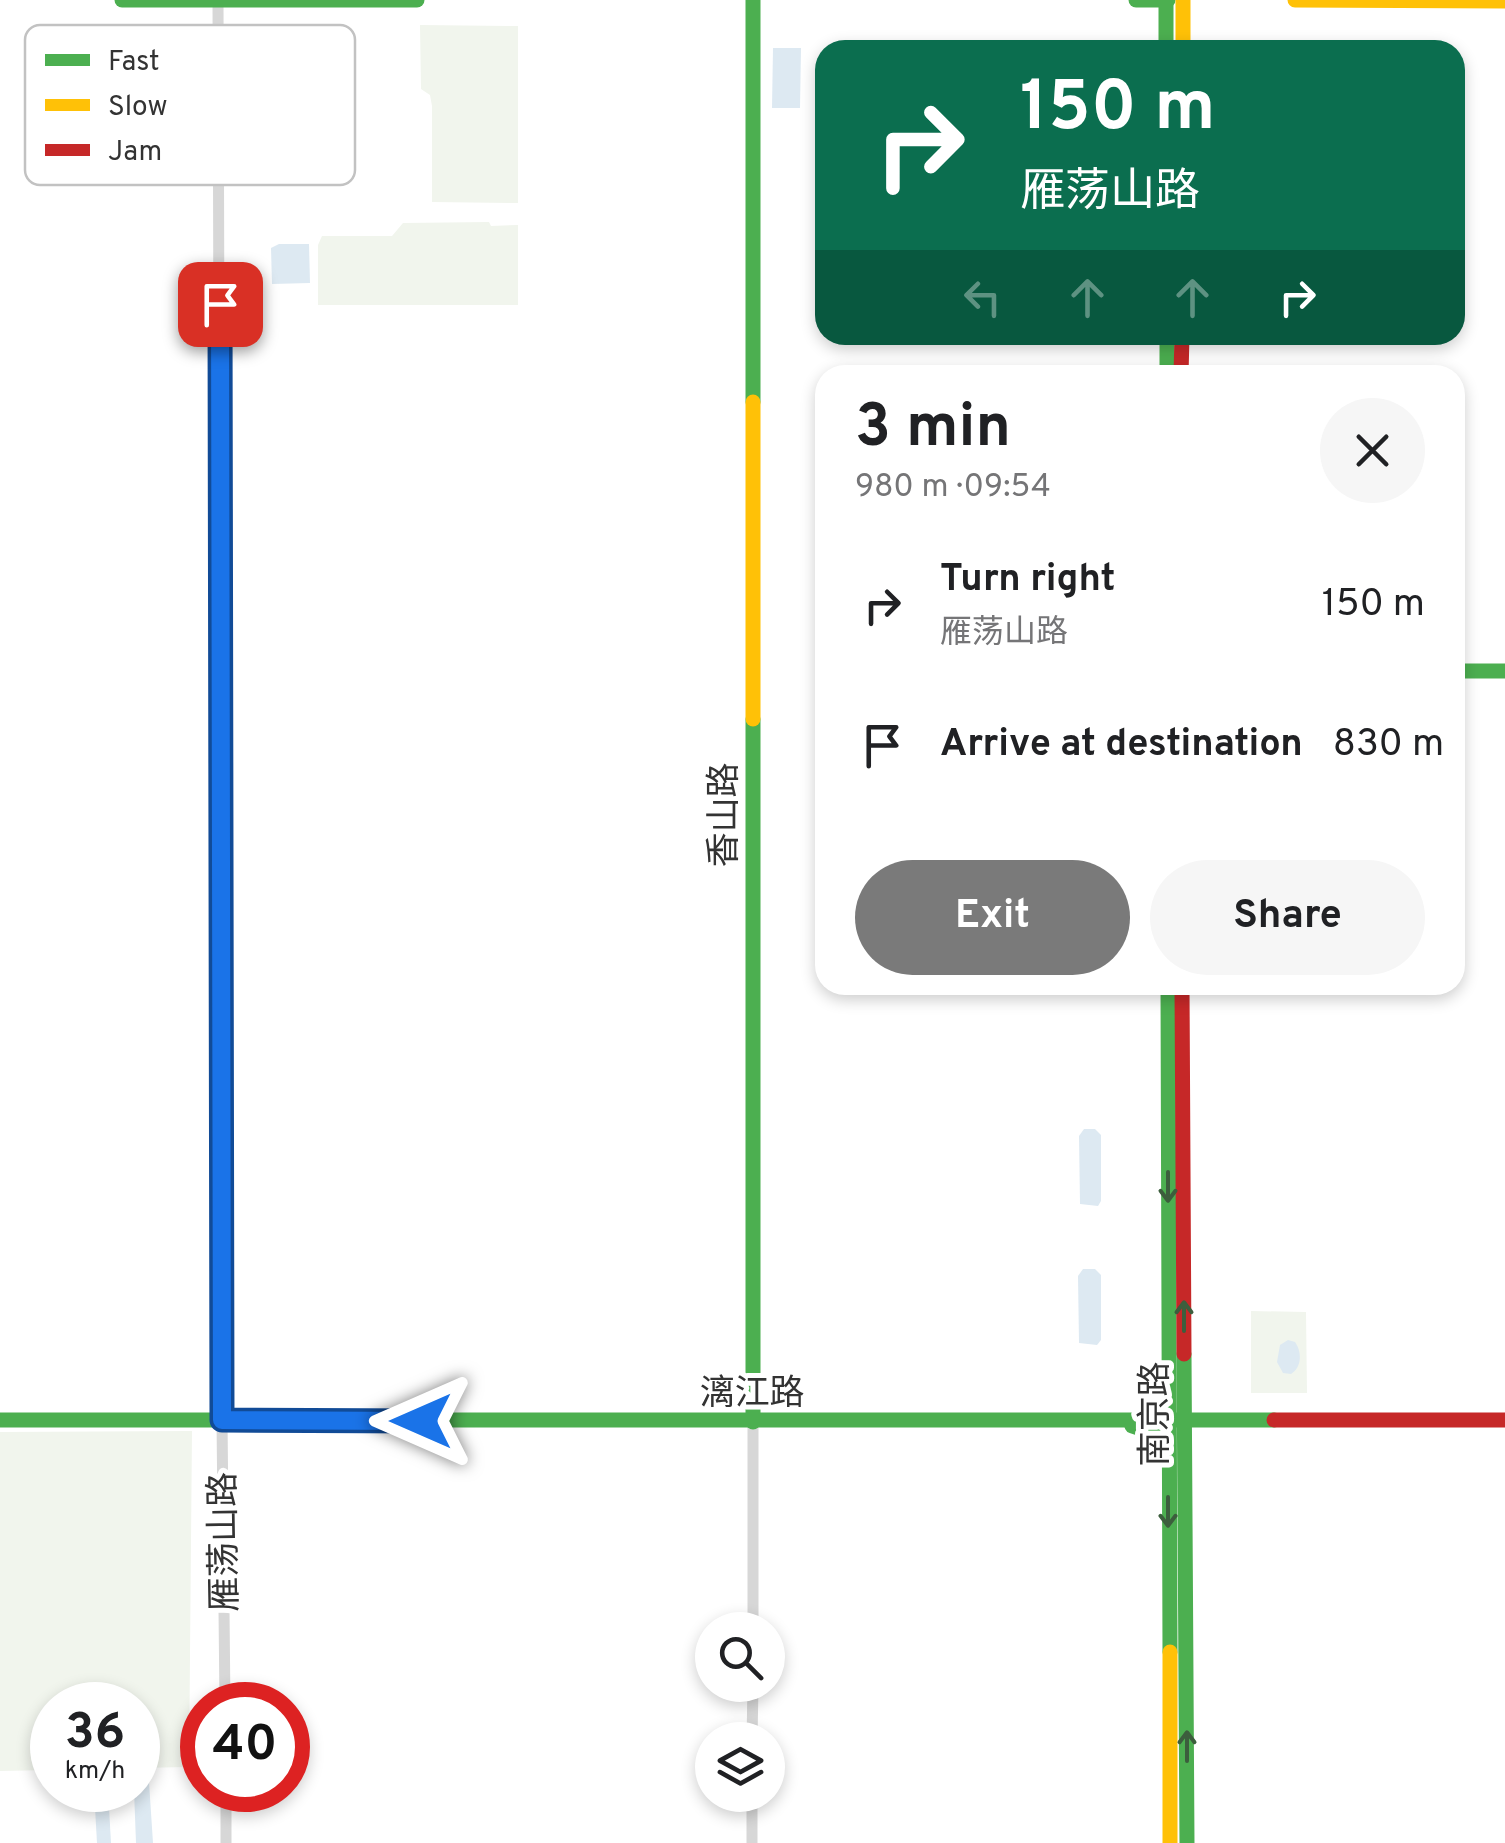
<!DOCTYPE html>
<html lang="en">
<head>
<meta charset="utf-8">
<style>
  :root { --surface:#fff; --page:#f6f6f6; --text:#202124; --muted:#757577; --accent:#7a7a7a }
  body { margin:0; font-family:Overpass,"Noto Sans SC",sans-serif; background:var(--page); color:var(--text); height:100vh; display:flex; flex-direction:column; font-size:38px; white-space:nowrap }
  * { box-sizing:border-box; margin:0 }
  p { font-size:32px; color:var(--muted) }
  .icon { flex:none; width:55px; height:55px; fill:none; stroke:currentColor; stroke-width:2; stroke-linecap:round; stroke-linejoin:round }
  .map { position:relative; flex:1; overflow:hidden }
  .side { position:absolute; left:815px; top:365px; width:650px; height:630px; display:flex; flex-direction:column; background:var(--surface); border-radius:30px; box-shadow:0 5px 15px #0003 }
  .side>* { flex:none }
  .top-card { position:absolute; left:815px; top:40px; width:650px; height:305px; border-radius:30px; box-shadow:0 5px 15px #0003; background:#0b6e4f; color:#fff; overflow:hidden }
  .tools { position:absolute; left:695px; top:1612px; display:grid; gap:20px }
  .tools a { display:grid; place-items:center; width:90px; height:90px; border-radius:50%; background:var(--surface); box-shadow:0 5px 15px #0003; font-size:50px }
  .speed { position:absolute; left:30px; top:1682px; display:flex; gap:20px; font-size:50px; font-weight:700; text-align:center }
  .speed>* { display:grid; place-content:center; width:130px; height:130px; border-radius:50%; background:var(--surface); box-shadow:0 5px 15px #0003; line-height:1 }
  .speed small { font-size:25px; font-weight:400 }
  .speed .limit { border:15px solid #d22; background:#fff; color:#111 }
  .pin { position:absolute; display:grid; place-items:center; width:85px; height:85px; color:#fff; margin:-42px; border-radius:20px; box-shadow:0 5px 15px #0006 }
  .me { position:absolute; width:110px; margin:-55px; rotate:270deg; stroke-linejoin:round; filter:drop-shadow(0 0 8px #0008) }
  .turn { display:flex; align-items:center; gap:35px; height:210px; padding:0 40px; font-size:45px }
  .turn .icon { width:130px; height:130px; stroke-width:2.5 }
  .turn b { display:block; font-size:70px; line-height:85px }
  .lanes { display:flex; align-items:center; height:95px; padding:0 40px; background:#0003; justify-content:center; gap:50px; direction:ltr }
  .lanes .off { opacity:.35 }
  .round { display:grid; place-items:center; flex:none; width:105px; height:105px; border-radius:52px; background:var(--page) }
  .headline { display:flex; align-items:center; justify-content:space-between; height:170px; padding:0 40px }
  h1 { font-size:60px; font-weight:700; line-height:75px }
  .button { display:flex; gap:20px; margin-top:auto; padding:20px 40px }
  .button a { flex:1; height:115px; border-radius:60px; background:var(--accent); color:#fff; font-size:40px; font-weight:700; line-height:115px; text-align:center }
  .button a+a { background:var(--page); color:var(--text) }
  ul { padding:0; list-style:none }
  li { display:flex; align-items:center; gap:30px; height:140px; padding:0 40px }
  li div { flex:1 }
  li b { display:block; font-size:38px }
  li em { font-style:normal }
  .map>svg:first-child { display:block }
</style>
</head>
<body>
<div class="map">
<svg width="1505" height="1843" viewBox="0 0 1505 1843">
  <rect width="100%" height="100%" fill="#fff"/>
  <!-- green -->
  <g fill="#f1f5ed">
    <polygon points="420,25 518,26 518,203 432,202 432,106 430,95 421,89"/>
    <polygon points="489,222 491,226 518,225 518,305 318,305 318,245 322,236 392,236 403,223"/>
    <polygon points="1251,1311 1306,1312 1307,1393 1251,1393"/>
    <polygon points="192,1431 189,1767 138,1768 138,1705 52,1705 52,1770 0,1771 0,1432"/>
  </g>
  <!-- water -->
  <g fill="#dde9f2">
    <polygon points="773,48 801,48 800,108 772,108"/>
    <polygon points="279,244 309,244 310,283 272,284 271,248"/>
    <polygon points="1084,1129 1095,1129 1101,1135 1101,1201 1098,1206 1080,1204 1079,1136"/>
    <polygon points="1083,1269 1095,1269 1101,1275 1101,1340 1097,1345 1079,1343 1078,1276"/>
    <path d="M 1288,1340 L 1295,1342 C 1302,1352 1302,1367 1291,1374 L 1283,1373 L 1277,1362 L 1280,1345 Z"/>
    <polygon points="149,1782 153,1843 136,1843 134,1790 138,1790 138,1783"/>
    <polygon points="94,1790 108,1790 111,1843 97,1843"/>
  </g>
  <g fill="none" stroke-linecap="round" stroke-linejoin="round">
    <!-- street -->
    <g stroke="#d7d7d7" stroke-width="11">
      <polyline points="218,0 222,1420 225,1705"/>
      <polyline points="753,1630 753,1422"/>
      <polyline points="752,1740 753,1685"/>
      <polyline points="226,1790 226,1843"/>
      <polyline points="752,1843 752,1795"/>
    </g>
    <!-- fast -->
    <g stroke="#4caf50" stroke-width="15">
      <polyline points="122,0 417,0"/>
      <polyline points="753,0 753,402"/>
      <polyline points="1136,0 1168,0"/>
      <polyline points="1166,0 1166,50"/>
      <polyline points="1167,335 1167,375"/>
      <polyline points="1455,671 1505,671"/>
      <polyline points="753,719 753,1422"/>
      <polyline points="1168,985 1170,1652"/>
      <polyline points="1184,1354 1187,1843"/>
      <polyline points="0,1420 1274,1420"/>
      <polyline points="1132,1426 1156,1434 1165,1458"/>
    </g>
    <!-- slow -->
    <g stroke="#ffc107" stroke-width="15">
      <polyline points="1183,0 1183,50"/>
      <polyline points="1295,0 1505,1"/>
      <polyline points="753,402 753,719"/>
      <polyline points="1170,1652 1170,1843"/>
    </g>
    <!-- jam -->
    <g stroke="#c62828" stroke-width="15">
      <polyline points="1181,375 1182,335"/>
      <polyline points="1182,985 1184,1354"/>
      <polyline points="1274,1420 1505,1420"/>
    </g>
  </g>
  <!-- one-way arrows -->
  <defs><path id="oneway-shaft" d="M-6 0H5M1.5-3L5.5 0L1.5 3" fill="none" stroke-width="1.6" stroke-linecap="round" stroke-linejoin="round" transform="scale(2.5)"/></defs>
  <g stroke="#3c5e3d">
    <use href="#oneway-shaft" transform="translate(1168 1187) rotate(90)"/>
    <use href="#oneway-shaft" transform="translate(1184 1316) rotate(-90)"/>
    <use href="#oneway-shaft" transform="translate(1168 1512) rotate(90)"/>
    <use href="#oneway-shaft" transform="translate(1187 1746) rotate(-90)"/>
  </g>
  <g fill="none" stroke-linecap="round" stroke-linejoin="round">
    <!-- route casing -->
    <g stroke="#114b97" stroke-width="25">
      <polyline id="route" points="220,304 222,1420 421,1421"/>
    </g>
    <!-- route -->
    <use href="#route" stroke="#1a73e8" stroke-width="18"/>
  </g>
  <g text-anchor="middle" stroke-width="10" stroke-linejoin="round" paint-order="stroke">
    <!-- street labels -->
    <g font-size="35" fill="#333" stroke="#fff">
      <text transform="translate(723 815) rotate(-90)" y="12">香山路</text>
      <text x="752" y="1404">漓江路</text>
      <text transform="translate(1154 1414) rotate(-90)" y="12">南京路</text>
      <text transform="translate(223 1542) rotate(-91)" y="12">雁荡山路</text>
    </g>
  </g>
  <!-- legend -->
  <rect x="25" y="25" width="330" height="160" rx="15" fill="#fff" stroke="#c2c2c2" stroke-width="2.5"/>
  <rect x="45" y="54" width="45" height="12" fill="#4caf50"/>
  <rect x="45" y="99" width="45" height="12" fill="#ffc107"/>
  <rect x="45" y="144" width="45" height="12" fill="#c62828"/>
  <g font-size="28" fill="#333">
    <text x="108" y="70">Fast</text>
    <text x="108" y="115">Slow</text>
    <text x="108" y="160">Jam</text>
  </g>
</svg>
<div class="tools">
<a><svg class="icon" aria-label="search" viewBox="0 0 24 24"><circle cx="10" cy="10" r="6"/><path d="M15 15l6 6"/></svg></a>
<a><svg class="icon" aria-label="layers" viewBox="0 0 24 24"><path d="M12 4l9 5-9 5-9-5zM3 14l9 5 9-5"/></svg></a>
</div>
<div class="speed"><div>36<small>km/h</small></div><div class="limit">40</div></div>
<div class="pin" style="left:220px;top:304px;background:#d93025"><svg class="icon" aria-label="arrive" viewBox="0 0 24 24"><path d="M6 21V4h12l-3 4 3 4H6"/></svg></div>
<svg class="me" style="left:421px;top:1421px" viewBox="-20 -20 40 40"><path d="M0-17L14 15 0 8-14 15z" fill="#1a73e8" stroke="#fff" stroke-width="4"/></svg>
<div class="top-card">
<div class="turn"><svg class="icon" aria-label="right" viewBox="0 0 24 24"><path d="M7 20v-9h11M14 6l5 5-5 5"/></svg><div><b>150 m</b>雁荡山路</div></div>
<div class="lanes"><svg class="icon off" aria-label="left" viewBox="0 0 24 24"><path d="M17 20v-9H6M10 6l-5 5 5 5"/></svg><svg class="icon off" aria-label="ahead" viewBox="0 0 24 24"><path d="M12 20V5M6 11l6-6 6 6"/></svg><svg class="icon off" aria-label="ahead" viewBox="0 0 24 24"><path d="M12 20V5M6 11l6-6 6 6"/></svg><svg class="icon" aria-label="right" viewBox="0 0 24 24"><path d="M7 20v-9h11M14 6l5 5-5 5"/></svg></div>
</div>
<section class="side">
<div class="headline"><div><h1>3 min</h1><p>980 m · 09:54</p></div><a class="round"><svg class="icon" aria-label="close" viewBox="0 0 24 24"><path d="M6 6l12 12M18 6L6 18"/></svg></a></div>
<ul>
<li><svg class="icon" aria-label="right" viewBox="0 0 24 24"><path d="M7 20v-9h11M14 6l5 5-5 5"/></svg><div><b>Turn right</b><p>雁荡山路</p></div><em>150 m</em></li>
<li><svg class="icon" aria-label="arrive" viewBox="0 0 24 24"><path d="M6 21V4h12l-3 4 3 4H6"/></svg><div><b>Arrive at destination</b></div><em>830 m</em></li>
</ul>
<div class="button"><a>Exit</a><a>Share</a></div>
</section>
</div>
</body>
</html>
